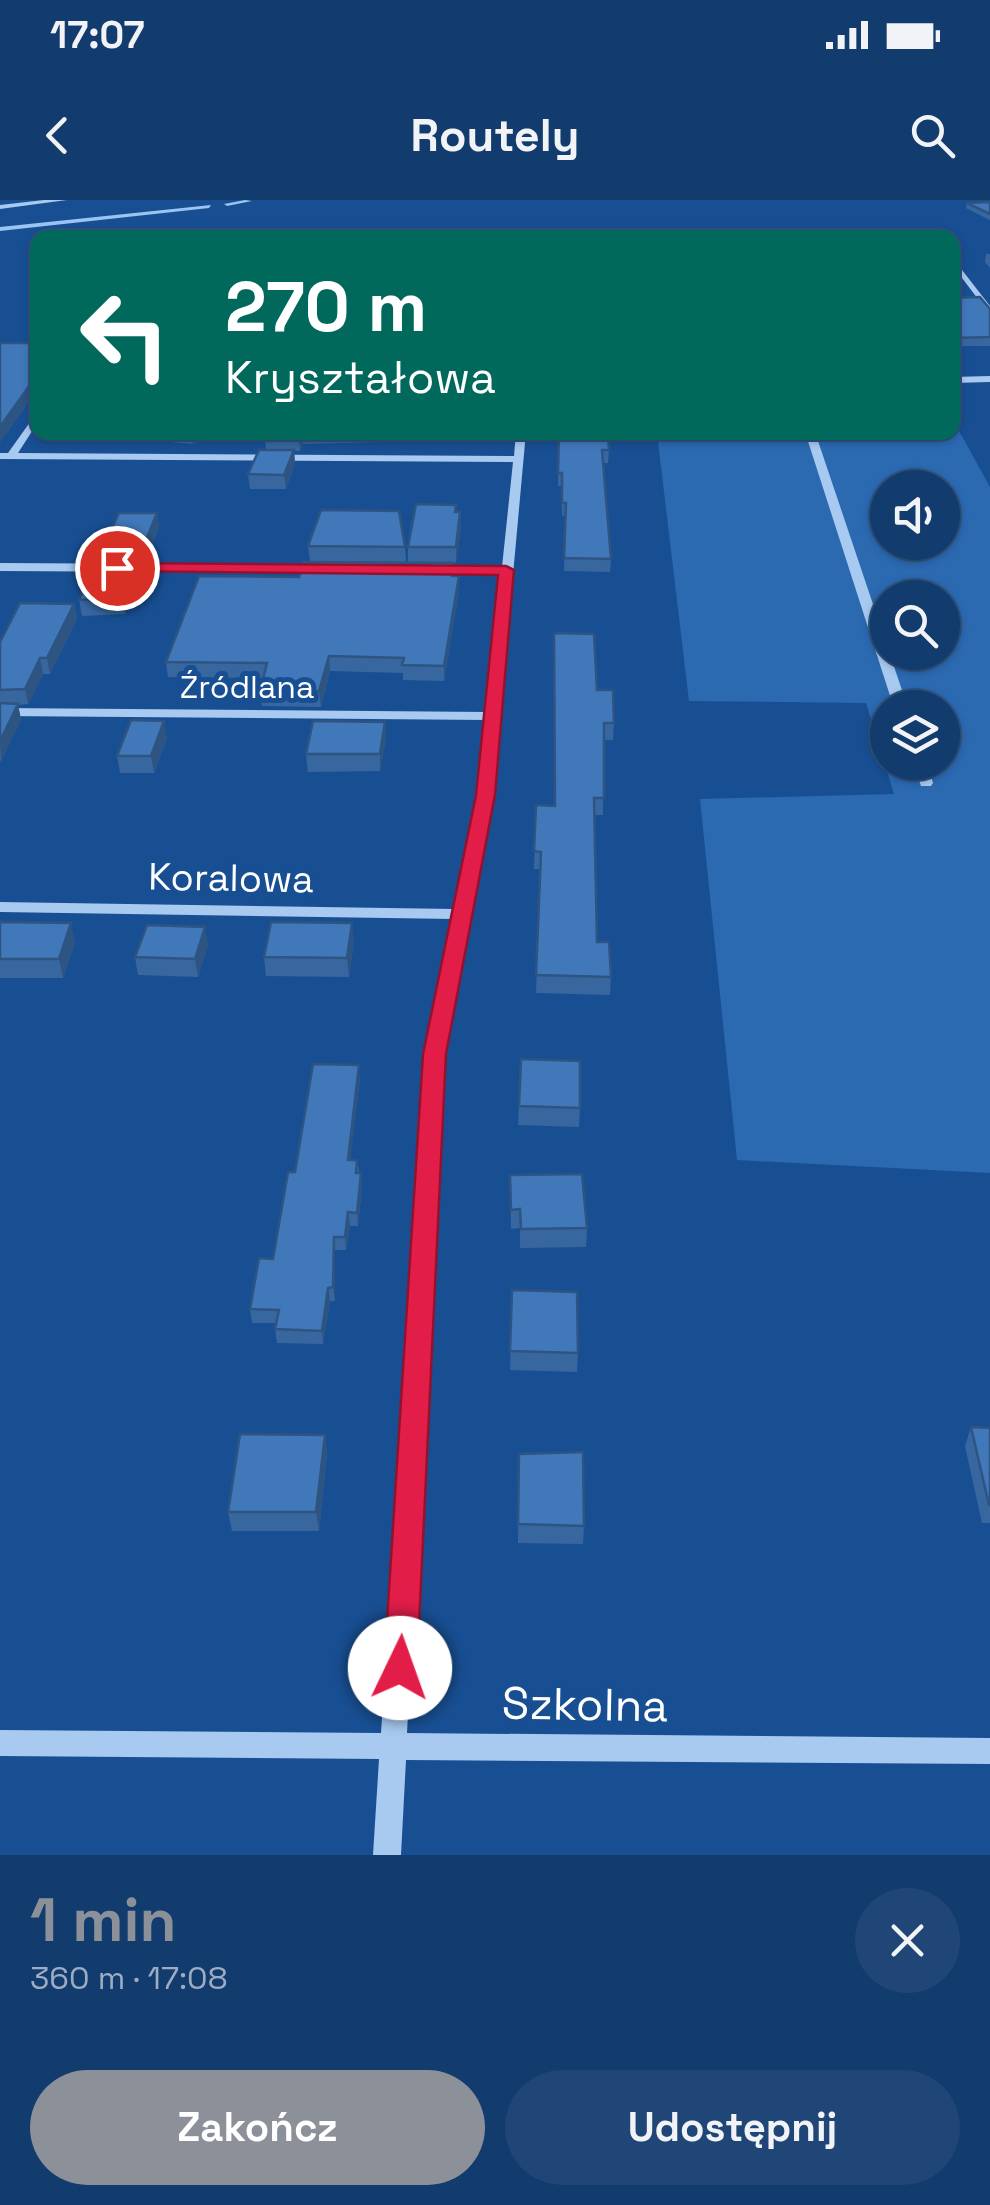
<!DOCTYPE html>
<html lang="pl">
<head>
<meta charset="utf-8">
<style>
  :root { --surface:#123b6e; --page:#1f4676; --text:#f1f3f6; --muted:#9cadc2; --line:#315581; --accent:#8c9099 }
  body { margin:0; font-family:"Space Grotesk",sans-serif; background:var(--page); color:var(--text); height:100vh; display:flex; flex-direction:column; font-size:38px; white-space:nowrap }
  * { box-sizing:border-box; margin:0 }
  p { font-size:32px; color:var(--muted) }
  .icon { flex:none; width:55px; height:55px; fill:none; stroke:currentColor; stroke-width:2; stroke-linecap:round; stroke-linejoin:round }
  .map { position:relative; height:1655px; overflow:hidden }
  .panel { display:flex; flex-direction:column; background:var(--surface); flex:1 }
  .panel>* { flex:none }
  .top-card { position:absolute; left:30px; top:30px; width:930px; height:210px; border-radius:20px; box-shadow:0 2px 8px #0004,0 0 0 2px var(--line); background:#00695c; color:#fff; overflow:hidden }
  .controls { position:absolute; left:870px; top:270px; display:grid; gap:20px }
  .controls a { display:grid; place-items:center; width:90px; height:90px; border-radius:50%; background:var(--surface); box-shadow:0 2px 8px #0004,0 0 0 2px var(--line); font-size:50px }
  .pin { position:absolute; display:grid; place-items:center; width:85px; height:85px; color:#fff; margin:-42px; border:5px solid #fff; border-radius:50%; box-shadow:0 2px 10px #0007 }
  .me { position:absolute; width:110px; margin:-55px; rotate:3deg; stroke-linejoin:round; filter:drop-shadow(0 0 8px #0008) }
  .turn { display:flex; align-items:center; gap:35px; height:210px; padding:0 30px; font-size:45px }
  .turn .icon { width:130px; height:130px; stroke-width:2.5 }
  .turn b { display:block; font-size:70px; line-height:85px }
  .round { display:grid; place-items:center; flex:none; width:105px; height:105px; border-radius:52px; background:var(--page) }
  .headline { display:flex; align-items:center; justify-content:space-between; height:170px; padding:0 30px }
  h1 { font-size:60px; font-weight:600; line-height:75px; color:var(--accent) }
  .cta { display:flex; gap:20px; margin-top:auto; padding:20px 30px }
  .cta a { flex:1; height:115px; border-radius:60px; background:var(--accent); color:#fff; font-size:40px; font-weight:600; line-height:115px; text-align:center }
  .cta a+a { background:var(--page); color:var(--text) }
  .status { display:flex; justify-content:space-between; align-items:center; height:70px; padding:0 50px; background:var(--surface); direction:ltr }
  .status svg { height:28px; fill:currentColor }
  header { display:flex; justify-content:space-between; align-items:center; height:130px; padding:0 30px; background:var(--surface); font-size:45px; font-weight:600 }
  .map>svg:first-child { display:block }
</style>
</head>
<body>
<div class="status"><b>17:07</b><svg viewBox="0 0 49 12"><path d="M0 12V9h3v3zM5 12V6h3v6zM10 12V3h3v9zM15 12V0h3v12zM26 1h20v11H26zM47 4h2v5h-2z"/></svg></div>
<header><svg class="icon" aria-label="back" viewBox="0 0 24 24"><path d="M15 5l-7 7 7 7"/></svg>Routely<svg class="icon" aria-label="search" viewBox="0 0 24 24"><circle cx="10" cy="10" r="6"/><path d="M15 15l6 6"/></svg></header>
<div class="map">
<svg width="990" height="1655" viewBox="0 0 990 1655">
  <rect width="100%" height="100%" fill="#184f93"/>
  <!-- green -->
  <path fill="#2b69b1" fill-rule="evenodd" d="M 953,220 L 990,287 L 990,973 L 737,960 L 700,599 L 894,594 L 866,503 L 689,501 L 657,233 L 952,232 ZM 888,288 L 942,288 L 942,342 L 888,342 ZM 888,398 L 942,398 L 942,452 L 888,452 ZM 888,508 L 942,508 L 942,562 L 888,562 Z"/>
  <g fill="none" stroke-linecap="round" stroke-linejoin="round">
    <!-- stream -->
    <g fill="#9ac4f2" fill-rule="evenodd">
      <polygon points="245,0 252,1 227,6 224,4"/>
      <polygon points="211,5 209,8 0,31 0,27"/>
    </g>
    <!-- minor -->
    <g fill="#a8c9f0" fill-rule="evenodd">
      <polygon points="44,0 67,0 0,9 0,5"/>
      <polygon points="956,70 962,70 990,106 990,115"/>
      <polygon points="990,176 990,182 952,183 952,177"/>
      <polygon points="38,211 38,222 18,253 514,256 516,232 526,232 493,595 443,855 407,1533 990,1538 990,1564 406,1560 401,1655 373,1655 379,1559 0,1556 0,1530 381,1533 425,855 453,719 0,712 0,702 455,709 479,595 486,520 0,516 0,508 487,512 501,374 432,374 426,370 432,366 502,367 513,262 0,259 0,253 8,253"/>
      <polygon points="805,232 815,232 908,508 894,508"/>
      <polygon points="0,363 321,365 327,369 321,373 0,371"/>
      <polygon points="913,562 927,562 933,583 931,586 921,586"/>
    </g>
  </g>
  <!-- wall -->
  <g fill="#3867a0">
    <polygon points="990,2 990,20 966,8 967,3"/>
    <polygon points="986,54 990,54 990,68 985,62"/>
    <polygon points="952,98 990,109 990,146 952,146"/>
    <polygon points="0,143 38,143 38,196 34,194 0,242"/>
    <polygon points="148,232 384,232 384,242 303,244 300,251 294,251 295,264 286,289 250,289 248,274 266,250 265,238 216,237 192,244 149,240"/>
    <polygon points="433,232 476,232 475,235 433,235"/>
    <polygon points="559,232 609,250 608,263 603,263 611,359 610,372 564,371 565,316 562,316 561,286 558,286"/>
    <polygon points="456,305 456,312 460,312 461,328 456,363 408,362 408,347"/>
    <polygon points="157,313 159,328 146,360 138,360 140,376 125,414 82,416 79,400 107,360 104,345"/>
    <polygon points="308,346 405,347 406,362 310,362"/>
    <polygon points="454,363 454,376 459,391 444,481 403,480 403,473 330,471 321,507 262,506 260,491 263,478 168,477 166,462 299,377"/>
    <polygon points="74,404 77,419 50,474 43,474 28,504 18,505 21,520 0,562 0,442"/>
    <polygon points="597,490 614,523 613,540 604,540 603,615 594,615 597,742 611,777 610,795 536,793 541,669 534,669 536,605 554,606"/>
    <polygon points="385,522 386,539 380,571 308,572 306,554"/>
    <polygon points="167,538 154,573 120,573 117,556"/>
    <polygon points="0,722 75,742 63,778 0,778"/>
    <polygon points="354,741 349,777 266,776 264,757"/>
    <polygon points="208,745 198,777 138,775 135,757"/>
    <polygon points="521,859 580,908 579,927 518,925"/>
    <polygon points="360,878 350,960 357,960 362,986 358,1026 350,1026 346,1050 335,1050 335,1101 330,1101 323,1144 277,1143 275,1129 276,1123 252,1123 250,1109 273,1059 295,972"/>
    <polygon points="510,975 587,1028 586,1047 520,1048 520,1028 511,1029"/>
    <polygon points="512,1090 578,1153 577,1172 510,1170"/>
    <polygon points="971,1227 990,1228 990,1323 982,1323 965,1246"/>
    <polygon points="325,1235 327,1254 319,1331 232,1331 228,1312"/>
    <polygon points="519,1254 584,1326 583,1344 518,1343"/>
  </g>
  <!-- shaded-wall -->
  <g fill="#2e5482">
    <polygon points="32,182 34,194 0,242 0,227"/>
    <polygon points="191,232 216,232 216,237 192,244"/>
    <polygon points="302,232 303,244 300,251 299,239"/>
    <polygon points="294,250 295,264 286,289 284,275"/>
    <polygon points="460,312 461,328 456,363 456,347"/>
    <polygon points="157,313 159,328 146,360 144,345"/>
    <polygon points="138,360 140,376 125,414 122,398"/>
    <polygon points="459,376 459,391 444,481 444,466"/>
    <polygon points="74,404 77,419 50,474 47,458"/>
    <polygon points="329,456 330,471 321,507 319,491"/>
    <polygon points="40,458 43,474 28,504 25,489"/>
    <polygon points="18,504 21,520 1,562 0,541"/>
    <polygon points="164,521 167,538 154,573 151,556"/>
    <polygon points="385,522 386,539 380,571 380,554"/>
    <polygon points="71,723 75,742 63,778 59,759"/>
    <polygon points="352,723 354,741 349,777 347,758"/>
    <polygon points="205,727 208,745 198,777 195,759"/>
    <polygon points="359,865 360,878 349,973 348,960"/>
    <polygon points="361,973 362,986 358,1026 357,1013"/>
    <polygon points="348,1012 350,1026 346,1050 345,1037"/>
    <polygon points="334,1037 335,1050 335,1101 333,1087"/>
    <polygon points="328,1088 330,1101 323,1144 322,1131"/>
    <polygon points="325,1235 327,1254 319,1331 316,1312"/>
  </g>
  <!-- building -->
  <g fill="#4178ba" stroke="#2e5482" stroke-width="2.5">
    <polygon points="990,2 990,14 967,3"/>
    <polygon points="980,97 990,109 990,137 952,138 952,98"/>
    <polygon points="0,143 38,143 38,186 32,182 0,227"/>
    <polygon points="268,232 302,232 299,239 265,239"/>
    <polygon points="559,232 608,232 609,250 602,250 611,359 564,358 566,303 562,303 562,273 558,273"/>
    <polygon points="259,250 294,250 284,275 248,274"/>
    <polygon points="416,304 456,305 455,312 460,312 456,347 408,347"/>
    <polygon points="321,310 399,311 405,347 308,346"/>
    <polygon points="119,313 157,313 144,345 104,345"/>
    <polygon points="97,360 138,360 122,398 79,400"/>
    <polygon points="304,362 454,363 452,376 459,376 444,466 402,465 404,458 329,456 319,491 260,491 267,463 166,462 199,376 299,377"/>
    <polygon points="20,403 74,404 47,458 40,458 25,489 0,490 0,442"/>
    <polygon points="557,433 594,434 597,490 613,490 614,523 604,523 604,598 594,598 597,742 609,742 611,777 536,775 541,652 534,651 536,605 555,606 554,434"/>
    <polygon points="0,503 18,504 0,541"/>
    <polygon points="131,520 164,521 151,556 117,556"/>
    <polygon points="313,521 385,522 380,554 306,554"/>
    <polygon points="0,722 71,723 59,759 0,759"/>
    <polygon points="271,722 352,723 347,758 264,757"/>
    <polygon points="147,725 205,727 195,759 135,757"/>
    <polygon points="521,859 580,861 580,908 519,906"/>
    <polygon points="313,864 359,865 348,960 357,960 356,973 361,973 357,1013 348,1012 345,1037 334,1037 333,1087 328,1088 322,1131 275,1129 279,1110 250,1109 259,1058 273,1059 288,972 295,972"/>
    <polygon points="582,974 587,1028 521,1029 520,1009 511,1010 510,975"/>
    <polygon points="512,1090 577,1092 578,1153 510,1151"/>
    <polygon points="971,1227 990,1228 990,1305 989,1305"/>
    <polygon points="240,1234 325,1235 316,1312 228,1312"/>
    <polygon points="583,1252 584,1326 518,1324 519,1254"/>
  </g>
  <!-- route -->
  <polygon fill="#e11d48" stroke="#92132f" stroke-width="2.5" points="117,363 506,366 514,370 495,595 446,854 417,1468 412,1480 400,1484 388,1480 384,1468 423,854 476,595 498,375 111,371 111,364"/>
  <g text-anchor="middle" stroke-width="10" stroke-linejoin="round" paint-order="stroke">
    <!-- far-street labels -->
    <g font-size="32" fill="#fff" stroke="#184f93">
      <text x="247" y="498">Źródlana</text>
    </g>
    <!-- street labels -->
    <g font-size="38" fill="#fff" stroke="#184f93">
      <text transform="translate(231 678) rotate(1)" y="13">Koralowa</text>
    </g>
    <!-- near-street labels -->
    <g font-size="45" fill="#fff" stroke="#184f93">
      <text transform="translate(585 1504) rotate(1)" y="16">Szkolna</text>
    </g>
  </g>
</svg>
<div class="controls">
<a><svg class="icon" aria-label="sound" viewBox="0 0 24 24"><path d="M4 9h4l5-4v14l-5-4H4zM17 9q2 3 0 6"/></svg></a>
<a><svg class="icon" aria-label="search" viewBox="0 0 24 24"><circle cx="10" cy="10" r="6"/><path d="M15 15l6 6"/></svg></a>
<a><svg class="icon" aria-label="layers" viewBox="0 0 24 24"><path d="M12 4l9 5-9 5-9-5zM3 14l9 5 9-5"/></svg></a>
</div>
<div class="pin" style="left:117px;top:368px;background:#d93025"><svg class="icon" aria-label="arrive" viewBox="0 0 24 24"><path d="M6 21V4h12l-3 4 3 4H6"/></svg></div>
<svg class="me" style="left:400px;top:1468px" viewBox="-20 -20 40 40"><circle r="19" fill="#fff"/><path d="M0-13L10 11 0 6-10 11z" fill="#e11d48"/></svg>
<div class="top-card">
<div class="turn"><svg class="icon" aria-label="left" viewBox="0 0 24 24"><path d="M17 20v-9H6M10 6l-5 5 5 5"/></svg><div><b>270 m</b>Kryształowa</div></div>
</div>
</div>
<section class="panel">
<div class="headline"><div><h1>1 min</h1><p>360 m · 17:08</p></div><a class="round"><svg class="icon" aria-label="close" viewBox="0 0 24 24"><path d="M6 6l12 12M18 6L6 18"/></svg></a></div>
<div class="cta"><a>Zakończ</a><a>Udostępnij</a></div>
</section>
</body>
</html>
